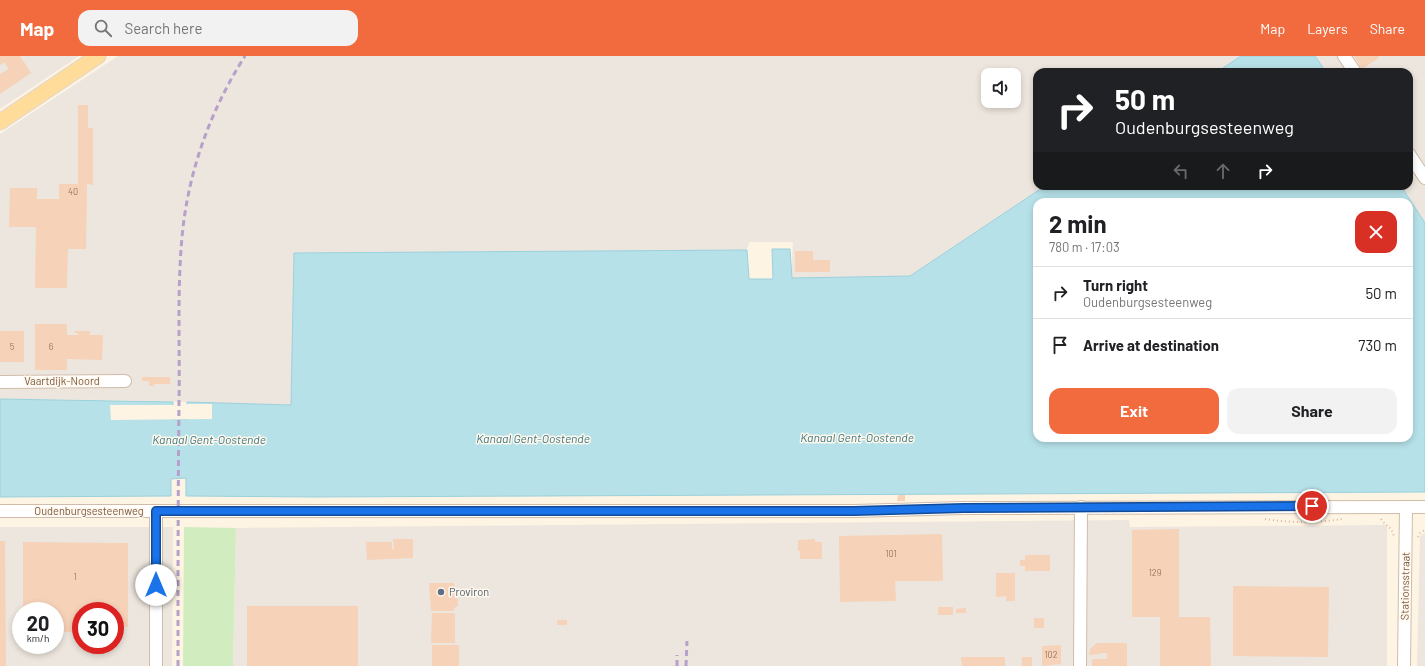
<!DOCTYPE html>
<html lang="en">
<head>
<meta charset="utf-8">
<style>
  :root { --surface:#fff; --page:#f2f2f2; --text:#202124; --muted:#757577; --line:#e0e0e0; --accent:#f26b3e }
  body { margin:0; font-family:Barlow,sans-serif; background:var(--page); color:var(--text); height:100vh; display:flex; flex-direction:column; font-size:15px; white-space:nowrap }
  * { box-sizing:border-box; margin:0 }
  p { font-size:13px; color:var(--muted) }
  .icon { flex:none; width:22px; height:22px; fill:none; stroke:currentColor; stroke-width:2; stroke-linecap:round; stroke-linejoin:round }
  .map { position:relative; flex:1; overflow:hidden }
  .details { position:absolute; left:1033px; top:142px; width:380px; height:244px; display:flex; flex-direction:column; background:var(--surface); border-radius:12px; box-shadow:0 2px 6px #0003 }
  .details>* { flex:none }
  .hud { position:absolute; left:1033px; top:12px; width:380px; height:122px; border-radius:12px; box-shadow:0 2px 6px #0003; background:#202124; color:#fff; overflow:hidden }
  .fabs { position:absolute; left:981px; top:12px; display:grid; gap:8px }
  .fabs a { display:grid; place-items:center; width:40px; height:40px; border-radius:8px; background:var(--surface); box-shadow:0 2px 6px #0003; font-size:20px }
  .speed { position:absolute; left:12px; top:546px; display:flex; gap:8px; font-size:20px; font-weight:700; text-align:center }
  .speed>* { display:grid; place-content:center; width:52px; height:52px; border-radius:50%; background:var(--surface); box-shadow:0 2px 6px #0003; line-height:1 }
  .speed small { font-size:10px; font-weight:400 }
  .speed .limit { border:6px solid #d22; background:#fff; color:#111 }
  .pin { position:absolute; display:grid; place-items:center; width:34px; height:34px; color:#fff; margin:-17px; border:2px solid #fff; border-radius:50%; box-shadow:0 1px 4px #0007 }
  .me { position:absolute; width:44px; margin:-22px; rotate:0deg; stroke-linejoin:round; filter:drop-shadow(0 0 3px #0008) }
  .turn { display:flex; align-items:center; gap:14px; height:84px; padding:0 16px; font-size:18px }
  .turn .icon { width:52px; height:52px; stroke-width:2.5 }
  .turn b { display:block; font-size:28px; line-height:34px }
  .lanes { display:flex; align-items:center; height:38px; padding:0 16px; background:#0003; justify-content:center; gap:20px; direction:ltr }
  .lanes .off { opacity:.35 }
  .round { display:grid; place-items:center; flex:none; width:42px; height:42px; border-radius:12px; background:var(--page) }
  .overview { display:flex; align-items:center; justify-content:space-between; height:68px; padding:0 16px }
  h1 { font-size:24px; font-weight:700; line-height:30px }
  .button { display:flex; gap:8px; margin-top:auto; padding:8px 16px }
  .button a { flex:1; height:46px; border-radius:12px; background:var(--accent); color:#fff; font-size:16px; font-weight:700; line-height:46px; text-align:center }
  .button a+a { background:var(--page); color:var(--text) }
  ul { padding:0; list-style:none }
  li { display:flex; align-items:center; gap:12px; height:52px; padding:0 16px; border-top:1px solid var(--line) }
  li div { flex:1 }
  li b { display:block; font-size:15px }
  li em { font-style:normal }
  header { display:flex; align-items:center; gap:24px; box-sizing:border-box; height:56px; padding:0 20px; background:var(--accent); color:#fff }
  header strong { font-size:19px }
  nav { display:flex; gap:22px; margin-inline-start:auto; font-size:14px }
  .search { width:280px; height:36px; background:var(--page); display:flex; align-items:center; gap:10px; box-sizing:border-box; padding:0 14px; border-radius:12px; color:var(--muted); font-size:15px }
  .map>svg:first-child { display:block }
</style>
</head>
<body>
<header>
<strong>Map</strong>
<div class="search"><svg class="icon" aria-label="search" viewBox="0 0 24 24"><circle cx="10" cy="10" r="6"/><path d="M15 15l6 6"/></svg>Search here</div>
<nav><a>Map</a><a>Layers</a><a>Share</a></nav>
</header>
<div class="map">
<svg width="1425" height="610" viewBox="0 0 1425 610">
  <rect width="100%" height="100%" fill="#fef4e3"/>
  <!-- industrial -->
  <g fill="#ede6de" fill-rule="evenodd">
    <polygon points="0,0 79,0 0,53"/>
    <path d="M 118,0 L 1241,0 L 1217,16 L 1037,16 L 1037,130 L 1045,130 L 910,220 L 791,222 L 793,186 L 749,186 L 747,194 L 294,197 L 291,349 L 110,344 L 0,343 L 0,78 ZM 988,19 L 1014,19 L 1014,45 L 988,45 Z"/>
    <polygon points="1315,0 1425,0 1425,167 1401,130 1409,130 1409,16 1326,16"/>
    <polygon points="1129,464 1130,471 1387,469 1387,610 233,610 236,472"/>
    <path d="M 0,471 L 173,471 L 172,610 L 0,610 ZM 21,555 L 55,555 L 55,589 L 21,589 ZM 81,555 L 115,555 L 115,589 L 81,589 Z"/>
    <polygon points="1425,477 1425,610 1417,610 1420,482 1421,479"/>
  </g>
  <!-- green -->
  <polygon fill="#d1edc0" points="184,471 236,472 233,610 183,610"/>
  <!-- water -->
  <g fill="#b6e1e9" stroke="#9bd0dc" fill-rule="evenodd">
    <polygon points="1241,0 1315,0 1326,16 1217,16"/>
    <path d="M 1045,130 L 1401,130 L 1425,167 L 1425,436 L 314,441 L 186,440 L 186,422 L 171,423 L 171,440 L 0,441 L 0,343 L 173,346 L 173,363 L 188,363 L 187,346 L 291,349 L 294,197 L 747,194 L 749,223 L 773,223 L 772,193 L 790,193 L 792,222 L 910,220 ZM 1037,146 L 1409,146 L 1409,382 L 1037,382 Z"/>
  </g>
  <!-- pier -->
  <polygon fill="#fef4e3" points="185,348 212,348 212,363 111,364 110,349 175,349 175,361 186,361"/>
  <!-- building -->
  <g fill="#f6d2b8">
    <polygon points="0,0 20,0 31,17 0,38 0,18 9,13 4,6 0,9"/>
    <polygon points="1354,0 1378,0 1379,2 1362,13"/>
    <polygon points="78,49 88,49 88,72 93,72 93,129 87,128 86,193 68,193 67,232 35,232 36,171 9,171 10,132 37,132 37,143 59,143 59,128 78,128"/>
    <polygon points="795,195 813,195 813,204 830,204 830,216 795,216"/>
    <polygon points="35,268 67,268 67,279 78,279 78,277 75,277 75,275 90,275 90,279 103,279 102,304 67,303 67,314 35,314"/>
    <rect x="0" y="275" width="24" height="31"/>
    <polygon points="142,321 170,321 170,328 154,328 154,330 149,330 149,325 142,325"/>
    <polygon points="898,439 905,439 905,445 897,445"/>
    <polygon points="1179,473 1179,561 1210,561 1211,610 1160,610 1160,561 1132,561 1132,474"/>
    <polygon points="942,478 943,525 895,525 896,545 840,546 839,480"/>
    <polygon points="393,483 413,483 413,502 367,504 366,486 392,486 392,493 394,493"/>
    <polygon points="815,483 815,486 822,486 822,503 800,503 800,495 798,495 798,484"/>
    <polygon points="0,485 5,485 6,610 0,610"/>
    <polygon points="23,486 128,487 128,571 115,570 115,555 81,555 81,576 55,576 55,555 23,555"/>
    <polygon points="1025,499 1050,499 1050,515 1025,515 1025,510 1020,510 1020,504 1025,504"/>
    <polygon points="996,517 1015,517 1015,545 1006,545 1006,540 996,541"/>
    <polygon points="429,527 454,527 454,541 458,543 458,550 454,552 454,555 431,555"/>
    <polygon points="1233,530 1329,531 1328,601 1233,600"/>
    <rect x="247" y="550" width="111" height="60"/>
    <rect x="938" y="551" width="15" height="8"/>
    <polygon points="966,552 966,557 956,557 956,553"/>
    <polygon points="432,557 455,557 455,587 431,587"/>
    <rect x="1034" y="562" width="10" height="10"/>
    <rect x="557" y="564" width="10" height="5"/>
    <polygon points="1097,587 1127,587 1127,610 1092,610 1092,603 1107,603 1107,597 1100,597 1100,598 1089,599 1090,593"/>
    <rect x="432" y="589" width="27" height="21"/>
    <polygon points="1061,589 1061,608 1042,610 1042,590"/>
    <polygon points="961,601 1005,601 1005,610 962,610"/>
    <rect x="1022" y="601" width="10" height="9"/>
  </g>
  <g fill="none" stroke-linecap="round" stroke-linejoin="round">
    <!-- minor casing -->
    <g stroke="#d0bca9" stroke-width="14">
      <g id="minor">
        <polyline points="1344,0 1355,16"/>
        <polyline points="1409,98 1425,122"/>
        <polyline points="0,326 125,325"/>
        <polyline points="0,455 854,455 964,452 1425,451"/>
        <polyline points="156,610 156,455"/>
        <polyline points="1080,610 1081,451"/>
        <polyline points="1404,610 1406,451"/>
      </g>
    </g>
    <!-- major casing -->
    <g stroke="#dfd7d3" stroke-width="17">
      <polyline id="major" points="0,66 98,0"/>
    </g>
    <!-- path -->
    <g stroke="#dbb69b" stroke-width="2" stroke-dasharray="1 3" stroke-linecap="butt">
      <path d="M 1265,463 C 1290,467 1316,467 1342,463"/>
      <path d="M 1381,463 C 1386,471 1392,470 1394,481"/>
      <polyline points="1418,481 1420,477 1425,474"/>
    </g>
    <!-- minor -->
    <use href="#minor" stroke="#fff" stroke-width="12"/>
    <!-- major -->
    <use href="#major" stroke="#ffdc99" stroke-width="15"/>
    <!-- rail -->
    <g stroke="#b7a0c9" stroke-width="3" stroke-dasharray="6 4" stroke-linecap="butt">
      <path d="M 178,610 C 178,522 178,435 179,347 C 180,292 177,236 182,181 C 188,116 210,55 245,0"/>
      <polyline points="677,610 677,599"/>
      <polyline points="686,610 687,585"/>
    </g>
  </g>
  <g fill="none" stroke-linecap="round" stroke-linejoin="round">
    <!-- route casing -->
    <g stroke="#114b97" stroke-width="10">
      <polyline id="route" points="156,529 156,455 854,455 964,452 1312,450"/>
    </g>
    <!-- route -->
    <use href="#route" stroke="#1a73e8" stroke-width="7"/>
  </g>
  <!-- markers -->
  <circle fill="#5c6f8a" stroke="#fff8eb" stroke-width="1.5" cx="441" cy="536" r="4"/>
  <g text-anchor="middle" stroke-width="3" stroke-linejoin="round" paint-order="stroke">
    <!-- number labels -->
    <g font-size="9" fill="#987863">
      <text x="73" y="139">40</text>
      <text x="12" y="294">5</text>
      <text x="51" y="294">6</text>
      <text x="891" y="501">101</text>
      <text x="1155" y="520">129</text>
      <text x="75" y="524">1</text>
      <text x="1051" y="602">102</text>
    </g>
    <!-- street labels -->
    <g font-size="11" fill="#795a47" stroke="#fff8eb">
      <text x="62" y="329">Vaartdijk-Noord</text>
      <text x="89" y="459">Oudenburgsesteenweg</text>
      <text transform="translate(1405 530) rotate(-89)" y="4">Stationsstraat</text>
    </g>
    <!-- service labels -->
    <g font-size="11" fill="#4e5e75" stroke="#fff8eb" text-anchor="start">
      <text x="449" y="540">Proviron</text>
    </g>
    <!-- water labels -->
    <g font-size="12" font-style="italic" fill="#3b7887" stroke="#fff8eb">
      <text x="857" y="386">Kanaal Gent-Oostende</text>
      <text x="533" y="387">Kanaal Gent-Oostende</text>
      <text x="209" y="388">Kanaal Gent-Oostende</text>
    </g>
  </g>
</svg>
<div class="fabs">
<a><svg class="icon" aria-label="sound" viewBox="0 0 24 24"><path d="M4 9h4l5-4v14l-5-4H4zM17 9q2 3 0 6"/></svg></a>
</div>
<div class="speed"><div>20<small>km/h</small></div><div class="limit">30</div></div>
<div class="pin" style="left:1312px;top:450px;background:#d93025"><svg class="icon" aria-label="arrive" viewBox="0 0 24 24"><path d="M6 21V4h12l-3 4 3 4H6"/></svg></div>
<svg class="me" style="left:156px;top:529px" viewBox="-20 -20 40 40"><circle r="19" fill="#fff"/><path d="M0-13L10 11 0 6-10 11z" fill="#1a73e8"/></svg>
<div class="hud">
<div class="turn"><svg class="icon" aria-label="right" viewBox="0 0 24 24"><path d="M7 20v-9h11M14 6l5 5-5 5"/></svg><div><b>50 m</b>Oudenburgsesteenweg</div></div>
<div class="lanes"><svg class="icon off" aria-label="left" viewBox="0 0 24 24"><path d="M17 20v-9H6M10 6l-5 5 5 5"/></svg><svg class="icon off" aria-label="ahead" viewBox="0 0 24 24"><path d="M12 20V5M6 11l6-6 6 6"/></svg><svg class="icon" aria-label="right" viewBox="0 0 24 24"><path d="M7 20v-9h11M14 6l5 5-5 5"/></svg></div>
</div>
<section class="details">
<div class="overview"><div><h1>2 min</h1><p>780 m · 17:03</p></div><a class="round" style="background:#d93025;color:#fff"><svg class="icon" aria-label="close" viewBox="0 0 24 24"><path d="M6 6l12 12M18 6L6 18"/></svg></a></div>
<ul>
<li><svg class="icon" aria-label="right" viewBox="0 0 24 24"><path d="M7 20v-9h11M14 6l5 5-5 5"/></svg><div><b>Turn right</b><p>Oudenburgsesteenweg</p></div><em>50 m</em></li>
<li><svg class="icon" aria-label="arrive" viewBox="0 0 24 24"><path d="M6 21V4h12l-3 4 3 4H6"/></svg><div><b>Arrive at destination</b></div><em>730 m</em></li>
</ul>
<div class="button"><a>Exit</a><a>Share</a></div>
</section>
</div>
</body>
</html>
